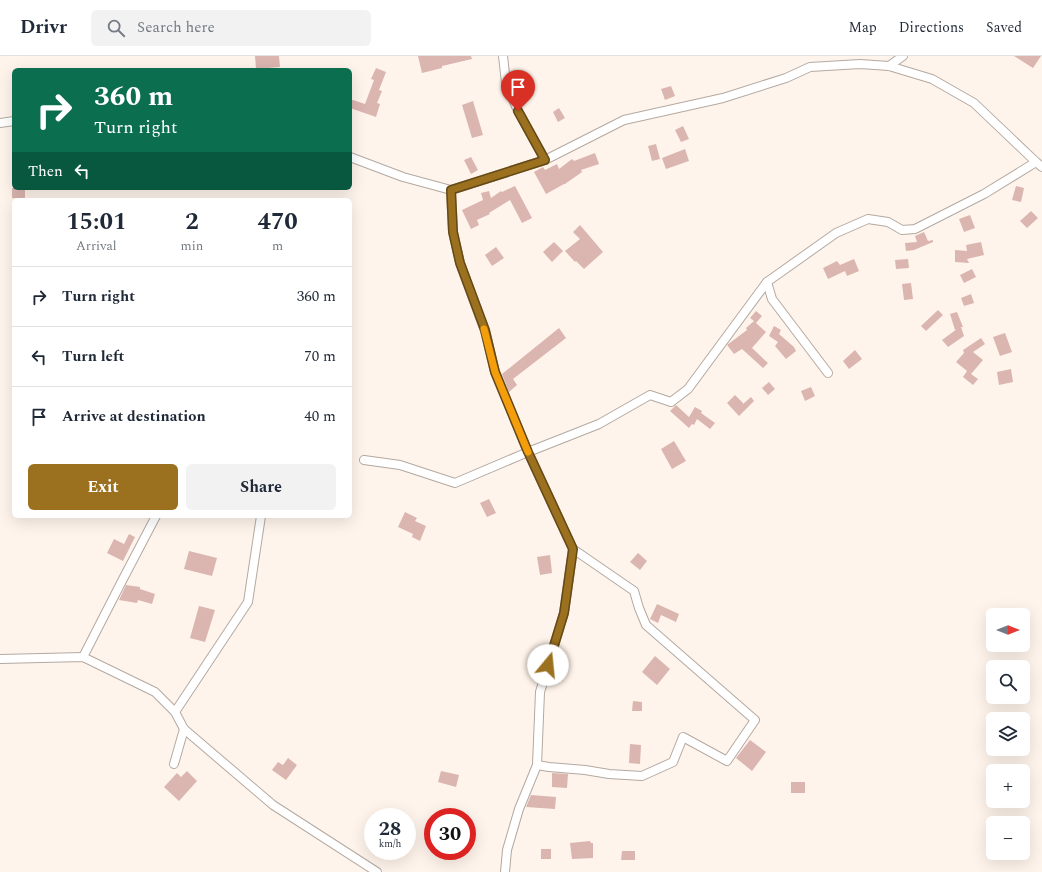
<!DOCTYPE html>
<html lang="en">
<head>
<meta charset="utf-8">
<style>
  :root { --surface:#fff; --page:#f2f2f3; --text:#1f2937; --muted:#747a83; --line:#e0e1e3; --accent:#9b711f }
  body { margin:0; font-family:Spectral,serif; background:var(--page); color:var(--text); height:100vh; display:flex; flex-direction:column; font-size:15px; white-space:nowrap }
  * { box-sizing:border-box; margin:0 }
  p { font-size:13px; color:var(--muted) }
  .icon { flex:none; width:22px; height:22px; fill:none; stroke:currentColor; stroke-width:2; stroke-linecap:round; stroke-linejoin:round }
  .map { position:relative; flex:1; overflow:hidden }
  .details { position:absolute; left:12px; top:142px; width:340px; height:320px; display:flex; flex-direction:column; background:var(--surface); border-radius:6px; box-shadow:0 4px 16px #0002 }
  .details>* { flex:none }
  .guide { position:absolute; left:12px; top:12px; width:340px; height:122px; border-radius:6px; box-shadow:0 4px 16px #0002; background:#0b6e4f; color:#fff; overflow:hidden }
  .needle { width:26px; rotate:90deg }
  .buttons { position:absolute; left:986px; top:552px; display:grid; gap:8px }
  .buttons a { display:grid; place-items:center; width:44px; height:44px; border-radius:6px; background:var(--surface); box-shadow:0 4px 16px #0002; font-size:20px }
  .speed { position:absolute; left:364px; top:752px; display:flex; gap:8px; font-size:20px; font-weight:700; text-align:center }
  .speed>* { display:grid; place-content:center; width:52px; height:52px; border-radius:50%; background:var(--surface); box-shadow:0 4px 16px #0002; line-height:1 }
  .speed small { font-size:10px; font-weight:400 }
  .speed .limit { border:6px solid #d22; background:#fff; color:#111 }
  .pin { position:absolute; display:grid; place-items:center; width:34px; height:34px; color:#fff; margin:-41px -17px; border-radius:50% 50% 50% 0; rotate:-45deg; box-shadow:0 0 4px #0007 }
  .pin .icon { rotate:45deg }
  .me { position:absolute; width:44px; margin:-22px; rotate:17deg; stroke-linejoin:round; filter:drop-shadow(0 0 3px #0008) }
  .turn { display:flex; align-items:center; gap:14px; height:84px; padding:0 16px; font-size:18px }
  .turn .icon { width:52px; height:52px; stroke-width:2.5 }
  .turn b { display:block; font-size:28px; line-height:34px }
  .then { display:flex; align-items:center; height:38px; padding:0 16px; background:#0003; gap:8px; font-size:15px }
  .eta { display:flex; justify-content:space-evenly; align-items:center; height:68px; text-align:center }
  .eta b { font-size:24px; font-weight:700; line-height:28px }
  .action { display:flex; gap:8px; margin-top:auto; padding:8px 16px }
  .action a { flex:1; height:46px; border-radius:6px; background:var(--accent); color:#fff; font-size:16px; font-weight:700; line-height:46px; text-align:center }
  .action a+a { background:var(--page); color:var(--text) }
  ul { padding:0; list-style:none }
  li { display:flex; align-items:center; gap:12px; height:60px; padding:0 16px; border-top:1px solid var(--line) }
  li div { flex:1 }
  li b { display:block; font-size:15px }
  li em { font-style:normal }
  header { display:flex; align-items:center; gap:24px; box-sizing:border-box; height:56px; padding:0 20px; background:var(--surface); border-bottom:1px solid var(--line) }
  header strong { font-size:19px }
  nav { display:flex; gap:22px; margin-inline-start:auto; font-size:14px }
  .search { width:280px; height:36px; background:var(--page); display:flex; align-items:center; gap:10px; box-sizing:border-box; padding:0 14px; border-radius:6px; color:var(--muted); font-size:15px }
  .map>svg:first-child { display:block }
</style>
</head>
<body>
<header>
<strong>Drivr</strong>
<div class="search"><svg class="icon" aria-label="search" viewBox="0 0 24 24"><circle cx="10" cy="10" r="6"/><path d="M15 15l6 6"/></svg>Search here</div>
<nav><a>Map</a><a>Directions</a><a>Saved</a></nav>
</header>
<div class="map">
<svg width="1042" height="816" viewBox="0 0 1042 816">
  <rect width="100%" height="100%" fill="#fff4eb"/>
  <!-- building -->
  <g fill="#dbb5af">
    <polygon points="255,0 279,0 280,11 256,13"/>
    <polygon points="418,0 471,0 472,3 442,10 442,12 422,17"/>
    <polygon points="1014,0 1041,0 1033,12"/>
    <polygon points="376,12 386,16 379,34 382,35 377,47 380,48 376,61 350,52 350,43 365,48 374,24 371,23"/>
    <polygon points="671,30 675,40 665,44 661,33"/>
    <polygon points="473,45 483,79 472,82 462,49"/>
    <polygon points="559,52 565,62 558,66 553,56"/>
    <polygon points="683,70 689,83 681,86 675,74"/>
    <polygon points="656,88 660,103 652,105 648,90"/>
    <polygon points="685,93 689,105 666,113 662,102"/>
    <polygon points="595,97 599,108 581,114 582,116 565,128 564,128 546,138 534,116 543,111 545,114 557,108 559,113 572,103 574,105"/>
    <polygon points="471,101 478,114 471,118 464,104"/>
    <polygon points="515,130 532,162 522,167 510,144 489,157 490,158 477,164 479,169 471,173 462,154 483,144 481,137 489,135 491,142 501,135 502,136"/>
    <polygon points="1016,130 1024,132 1021,146 1012,144"/>
    <rect x="12" y="132" width="13" height="10"/>
    <polygon points="1031,155 1038,162 1027,172 1020,165"/>
    <polygon points="970,159 975,172 964,176 959,163"/>
    <polygon points="580,169 603,196 584,213 576,205 575,206 565,195 580,183 573,176"/>
    <polygon points="924,176 928,185 933,184 933,186 914,194 906,195 905,187 917,186 915,180"/>
    <polygon points="554,186 563,195 552,206 543,196"/>
    <polygon points="981,186 984,199 967,203 969,207 955,206 955,194 967,195 966,189"/>
    <polygon points="496,191 504,202 492,210 485,199"/>
    <polygon points="854,203 859,215 847,220 845,215 828,223 823,212 837,205 840,209"/>
    <polygon points="908,203 909,212 896,213 895,204"/>
    <polygon points="972,213 976,221 964,227 960,219"/>
    <polygon points="911,227 913,243 904,244 902,228"/>
    <polygon points="971,238 974,247 964,250 961,242"/>
    <polygon points="938,254 943,259 926,275 921,270"/>
    <polygon points="756,255 762,260 756,267 766,276 752,292 768,307 763,312 742,293 734,298 727,289 747,274 746,272 754,265 750,262"/>
    <polygon points="957,256 963,271 961,271 964,280 948,291 942,284 957,273 955,274 950,258"/>
    <polygon points="774,270 781,274 779,278 794,291 796,295 786,303 775,290 778,286 769,280"/>
    <polygon points="559,272 566,282 513,323 517,329 509,336 502,318"/>
    <polygon points="1005,277 1012,296 1000,300 993,281"/>
    <polygon points="981,282 985,288 973,296 983,304 971,318 978,323 973,329 963,321 967,315 956,306 964,297 963,294"/>
    <polygon points="855,294 862,303 849,313 843,305"/>
    <polygon points="1011,313 1013,326 999,329 997,316"/>
    <polygon points="769,326 775,333 768,339 762,332"/>
    <polygon points="811,331 815,340 805,345 801,335"/>
    <polygon points="735,339 743,347 743,348 751,341 754,345 739,360 727,347"/>
    <polygon points="676,349 689,361 695,351 702,355 701,357 715,367 710,373 697,363 694,369 692,368 689,372 670,355"/>
    <polygon points="674,385 686,405 672,413 661,393"/>
    <polygon points="489,443 496,457 487,461 480,447"/>
    <polygon points="405,456 417,462 415,465 426,470 420,485 412,481 413,478 398,471"/>
    <polygon points="129,478 135,481 123,505 107,497 114,483 124,488"/>
    <polygon points="189,495 217,502 212,520 184,513"/>
    <polygon points="638,497 647,505 640,514 630,506"/>
    <polygon points="550,499 552,517 540,519 537,501"/>
    <polygon points="126,529 140,531 140,533 155,538 152,548 138,544 137,547 119,544"/>
    <polygon points="657,548 679,558 676,566 661,559 658,567 650,563"/>
    <polygon points="199,550 215,554 205,586 190,582"/>
    <polygon points="655,600 670,613 657,629 642,616"/>
    <polygon points="633,645 642,646 642,655 632,655"/>
    <polygon points="750,684 766,696 752,715 736,702"/>
    <polygon points="630,688 641,689 640,708 629,707"/>
    <polygon points="288,702 297,709 286,724 272,714 278,706 283,709"/>
    <polygon points="187,715 197,725 179,745 164,731 177,717 181,721"/>
    <polygon points="441,715 459,719 456,731 438,726"/>
    <polygon points="552,717 568,718 567,732 552,731"/>
    <rect x="791" y="726" width="14" height="11"/>
    <polygon points="531,739 556,741 555,753 526,751"/>
    <polygon points="590,785 591,787 593,787 593,802 572,803 570,787"/>
    <rect x="541" y="793" width="10" height="10"/>
    <polygon points="622,795 635,795 635,804 621,804"/>
  </g>
  <g fill="none" stroke-linecap="round" stroke-linejoin="round">
    <!-- street casing -->
    <g stroke="#b3a9a1" stroke-width="10">
      <g id="street">
        <polyline points="503,0 506,27 518,55 545,104"/>
        <polyline points="889,10 903,0"/>
        <polyline points="0,67 14,65"/>
        <polyline points="350,101 403,121 451,134 545,104 624,64 723,42 786,22 810,11 860,8 889,10 932,23 974,47 1036,106 1042,111"/>
        <polyline points="451,134 453,176 460,207 485,275 495,316 528,396 573,493 634,535 639,552 646,569 755,664 727,705 683,681 673,706 642,720 609,718 585,714 549,711 537,709"/>
        <polyline points="828,317 772,243 767,226 836,177 868,163 888,166 902,174 915,173 984,138 1036,106"/>
        <polyline points="364,404 400,409 455,427 528,396 599,368 650,339 671,346 688,333 767,226"/>
        <polyline points="83,601 123,523 156,460"/>
        <polyline points="0,603 83,601 155,636 175,656 184,673 273,749 377,816"/>
        <polyline points="175,656 248,546 261,460"/>
        <polyline points="174,708 184,673"/>
        <polyline points="505,816 507,794 519,753 537,709 540,636 564,557 573,493"/>
      </g>
    </g>
    <!-- street -->
    <use href="#street" stroke="#fff" stroke-width="8"/>
  </g>
  <g fill="none" stroke-linecap="round" stroke-linejoin="round">
    <!-- route casing -->
    <g stroke="#654914" stroke-width="10">
      <polyline id="route" points="518,55 545,104 451,134 453,176 460,207 485,274 495,316 528,396 573,493 564,557 548,609"/>
    </g>
    <!-- route -->
    <use href="#route" stroke="#9b711f" stroke-width="7"/>
    <!-- slow -->
    <polyline stroke="#f59e0b" stroke-width="7" points="484,273 495,316 528,396"/>
  </g>
</svg>
<div class="buttons">
<a><svg class="needle" viewBox="-14 -14 28 28"><path d="M0-13l5 13h-10z" fill="#e53935"/><path d="M0 13l5-13h-10z" fill="#747a83"/></svg></a>
<a><svg class="icon" aria-label="search" viewBox="0 0 24 24"><circle cx="10" cy="10" r="6"/><path d="M15 15l6 6"/></svg></a>
<a><svg class="icon" aria-label="layers" viewBox="0 0 24 24"><path d="M12 4l9 5-9 5-9-5zM3 14l9 5 9-5"/></svg></a>
<a>+</a>
<a>−</a>
</div>
<div class="speed"><div>28<small>km/h</small></div><div class="limit">30</div></div>
<div class="pin" style="left:518px;top:55px;background:#d93025"><svg class="icon" aria-label="arrive" viewBox="0 0 24 24"><path d="M6 21V4h12l-3 4 3 4H6"/></svg></div>
<svg class="me" style="left:548px;top:609px" viewBox="-20 -20 40 40"><circle r="19" fill="#fff"/><path d="M0-13L10 11 0 6-10 11z" fill="#9b711f"/></svg>
<div class="guide">
<div class="turn"><svg class="icon" aria-label="right" viewBox="0 0 24 24"><path d="M7 20v-9h11M14 6l5 5-5 5"/></svg><div><b>360 m</b>Turn right</div></div>
<div class="then">Then<svg class="icon" aria-label="left" viewBox="0 0 24 24"><path d="M17 20v-9H6M10 6l-5 5 5 5"/></svg></div>
</div>
<section class="details">
<div class="eta">
<div><b>15:01</b><p>Arrival</p></div>
<div><b>2</b><p>min</p></div>
<div><b>470</b><p>m</p></div>
</div>
<ul>
<li><svg class="icon" aria-label="right" viewBox="0 0 24 24"><path d="M7 20v-9h11M14 6l5 5-5 5"/></svg><div><b>Turn right</b></div><em>360 m</em></li>
<li><svg class="icon" aria-label="left" viewBox="0 0 24 24"><path d="M17 20v-9H6M10 6l-5 5 5 5"/></svg><div><b>Turn left</b></div><em>70 m</em></li>
<li><svg class="icon" aria-label="arrive" viewBox="0 0 24 24"><path d="M6 21V4h12l-3 4 3 4H6"/></svg><div><b>Arrive at destination</b></div><em>40 m</em></li>
</ul>
<div class="action"><a>Exit</a><a>Share</a></div>
</section>
</div>
</body>
</html>
